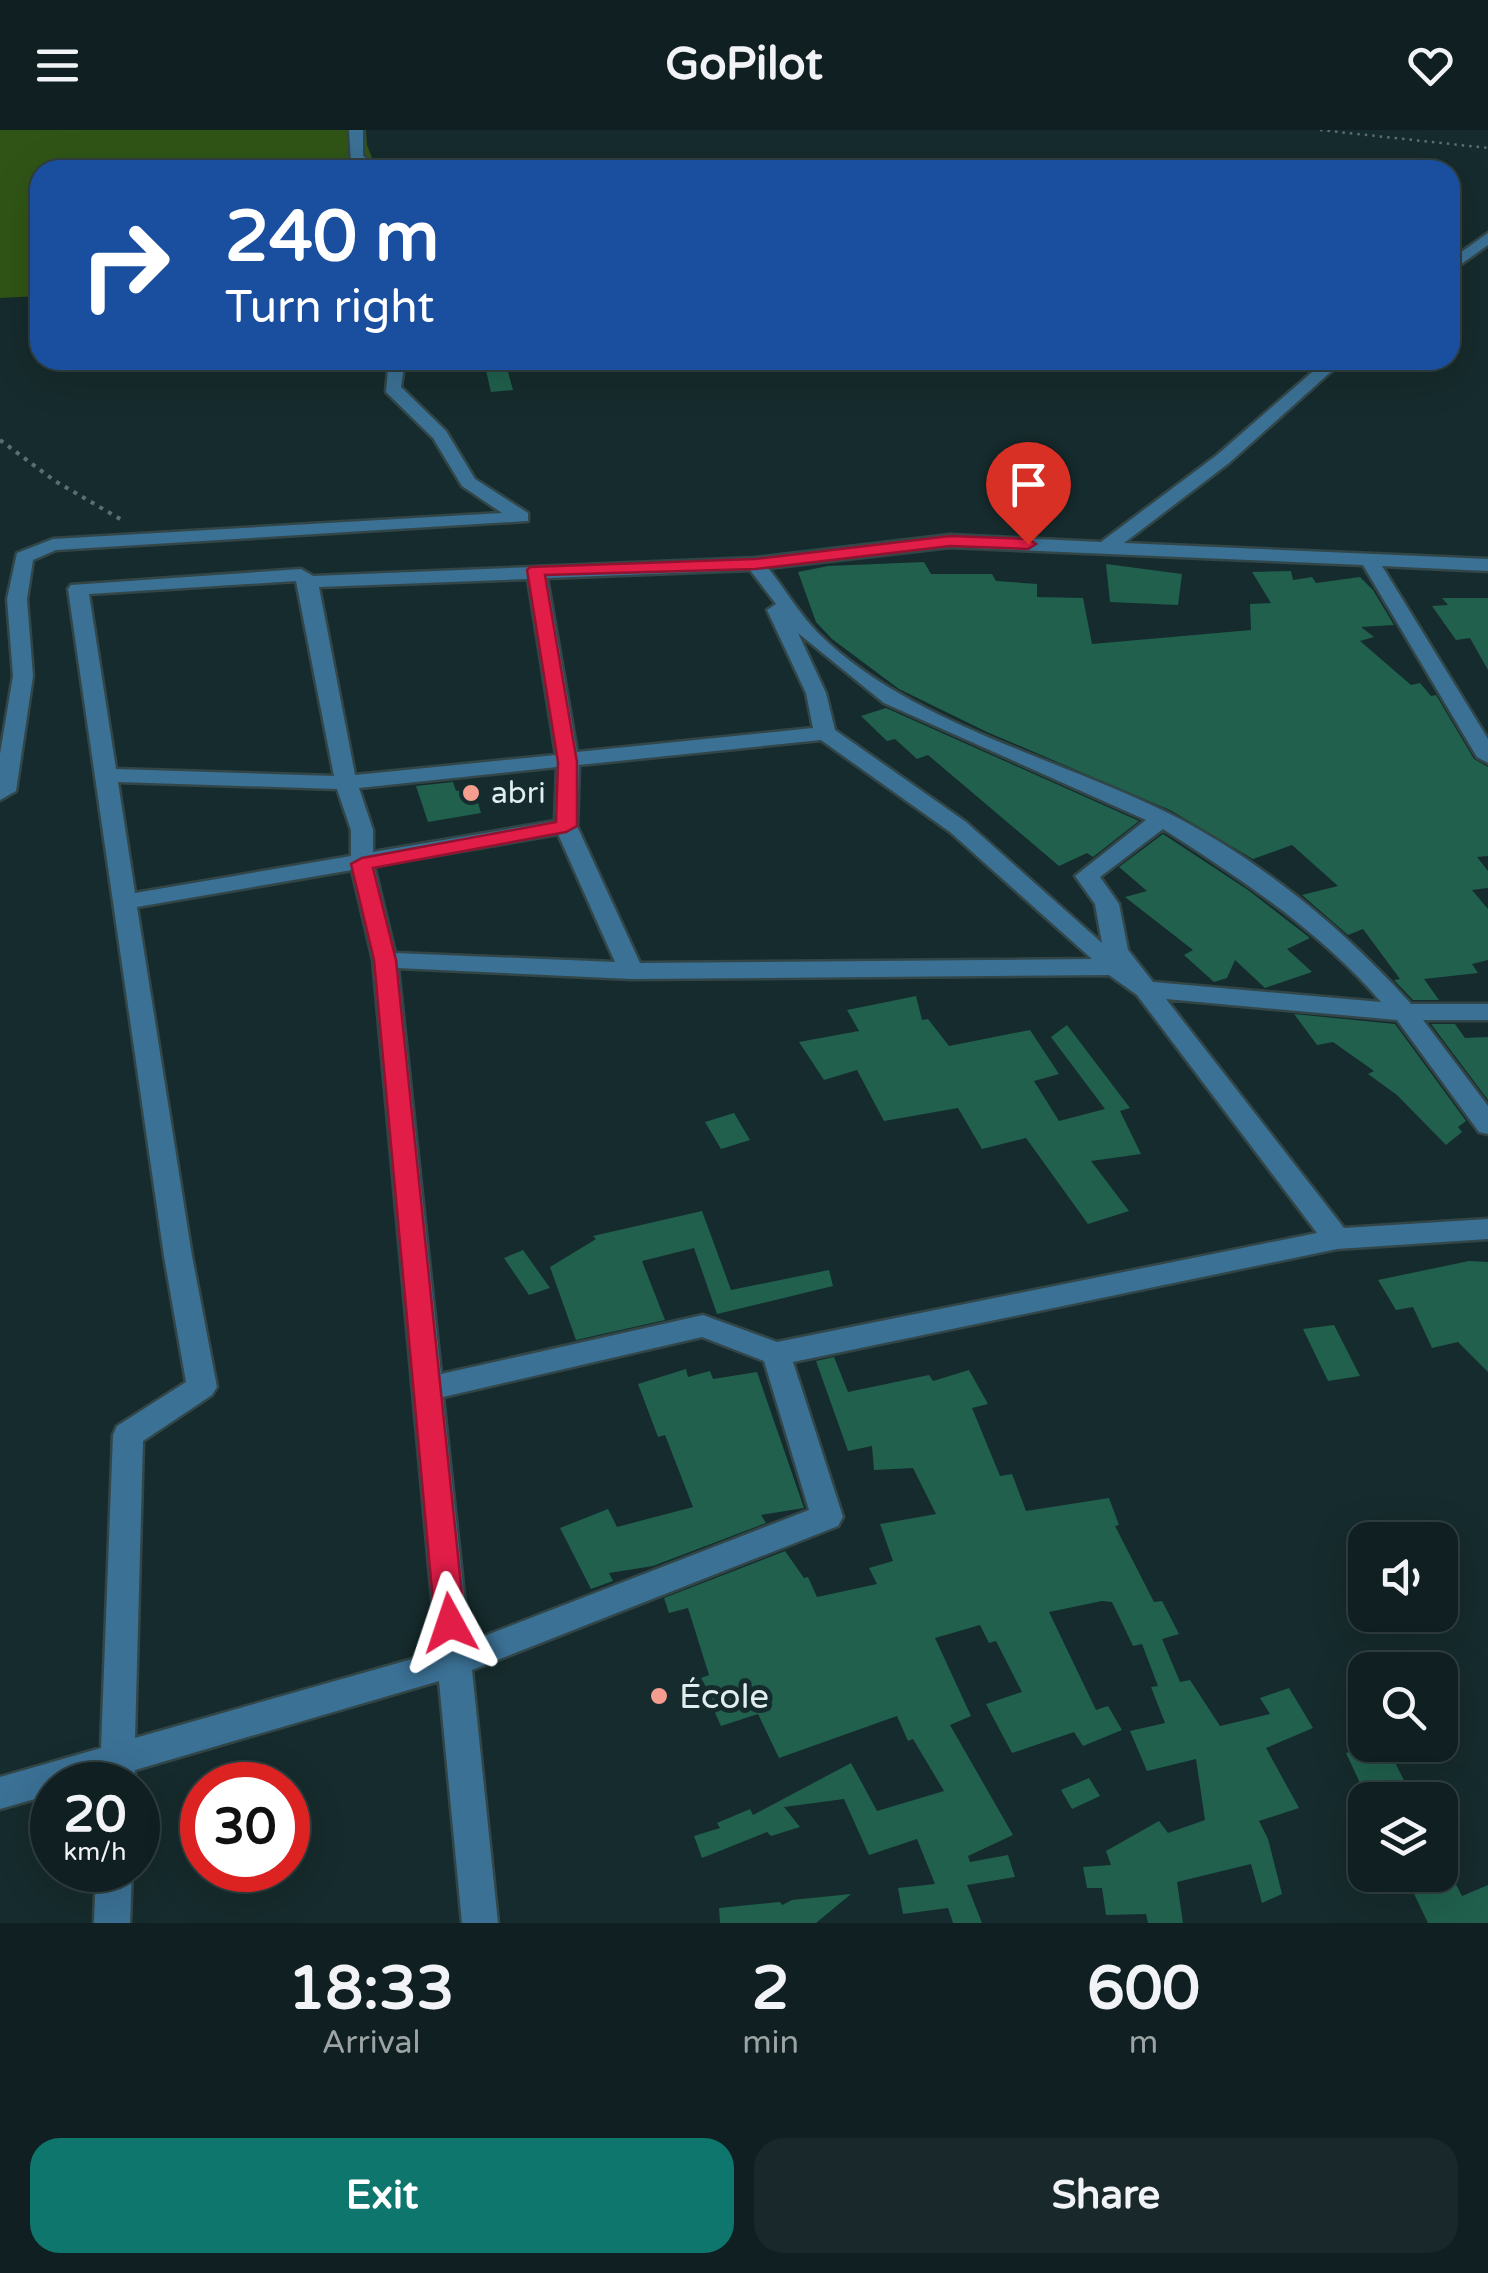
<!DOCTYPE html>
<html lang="en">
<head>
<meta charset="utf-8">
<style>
  :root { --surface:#102022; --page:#19282a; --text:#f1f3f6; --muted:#9ca3a5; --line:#303e40; --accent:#0f766e }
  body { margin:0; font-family:"Varela Round",sans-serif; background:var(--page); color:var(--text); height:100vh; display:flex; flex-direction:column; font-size:38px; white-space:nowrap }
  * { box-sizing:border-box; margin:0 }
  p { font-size:32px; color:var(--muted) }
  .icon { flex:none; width:55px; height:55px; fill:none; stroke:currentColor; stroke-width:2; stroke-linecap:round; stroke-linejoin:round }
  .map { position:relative; height:1793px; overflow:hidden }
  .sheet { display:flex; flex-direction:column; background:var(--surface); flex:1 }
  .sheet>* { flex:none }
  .banner { position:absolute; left:30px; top:30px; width:1430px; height:210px; border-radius:30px; box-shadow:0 10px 40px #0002,0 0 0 2px var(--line); background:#1a4fa0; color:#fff; overflow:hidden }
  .controls { position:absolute; left:1348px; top:1392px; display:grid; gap:20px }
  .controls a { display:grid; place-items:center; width:110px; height:110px; border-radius:20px; background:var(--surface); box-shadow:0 10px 40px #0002,0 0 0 2px var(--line); font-size:50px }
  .speed { position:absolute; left:30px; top:1632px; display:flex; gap:20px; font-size:50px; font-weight:700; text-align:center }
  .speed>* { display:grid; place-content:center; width:130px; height:130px; border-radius:50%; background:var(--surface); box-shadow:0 10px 40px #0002,0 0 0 2px var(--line); line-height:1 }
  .speed small { font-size:25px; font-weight:400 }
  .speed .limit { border:15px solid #d22; background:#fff; color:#111 }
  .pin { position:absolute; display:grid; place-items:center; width:85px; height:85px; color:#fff; margin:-102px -42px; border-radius:50% 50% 50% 0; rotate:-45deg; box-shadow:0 0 10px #0007 }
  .pin .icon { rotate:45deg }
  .me { position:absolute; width:110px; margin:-55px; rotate:355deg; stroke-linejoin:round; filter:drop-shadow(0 0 8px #0008) }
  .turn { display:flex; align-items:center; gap:35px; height:210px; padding:0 30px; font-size:45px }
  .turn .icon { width:130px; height:130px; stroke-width:2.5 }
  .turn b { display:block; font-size:70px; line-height:85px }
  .eta { display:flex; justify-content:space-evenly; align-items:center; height:170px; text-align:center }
  .eta b { font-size:60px; font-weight:800; line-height:70px }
  .cta { display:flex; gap:20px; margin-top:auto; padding:20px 30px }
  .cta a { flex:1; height:115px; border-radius:30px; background:var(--accent); color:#fff; font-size:40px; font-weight:800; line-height:115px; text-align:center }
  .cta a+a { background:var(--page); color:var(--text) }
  header { display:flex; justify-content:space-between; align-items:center; height:130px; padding:0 30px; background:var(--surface); font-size:45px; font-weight:800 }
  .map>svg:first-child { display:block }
</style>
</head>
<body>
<header><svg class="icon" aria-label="menu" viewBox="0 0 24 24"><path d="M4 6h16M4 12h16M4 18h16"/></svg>GoPilot<svg class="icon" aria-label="heart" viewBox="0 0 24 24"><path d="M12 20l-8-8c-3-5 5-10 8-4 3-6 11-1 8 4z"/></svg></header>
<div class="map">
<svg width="1488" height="1793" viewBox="0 0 1488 1793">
  <rect width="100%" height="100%" fill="#162b2d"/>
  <!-- green -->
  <polygon fill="#305416" points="0,0 366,0 367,15 377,40 40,40 40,166 0,168"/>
  <!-- building -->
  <g fill="#20604d">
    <polygon points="505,231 513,260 491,262 484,232"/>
    <polygon points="924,432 931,444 992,444 996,451 1037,454 1037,467 1083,468 1092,514 1251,500 1250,474 1271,473 1252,442 1291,441 1293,450 1312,447 1316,453 1360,447 1373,460 1394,495 1361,497 1374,507 1360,511 1411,555 1420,553 1431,566 1436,565 1474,629 1488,637 1488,726 1477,727 1488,741 1488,758 1472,760 1488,779 1488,830 1472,834 1478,843 1424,849 1439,870 1413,870 1394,850 1400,849 1363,799 1348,805 1302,765 1338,756 1292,715 1253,729 1170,680 987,602 899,559 832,509 816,492 798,442 828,436"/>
    <polygon points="1106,434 1182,444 1178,475 1110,472"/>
    <polygon points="1442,468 1488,468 1488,540 1470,508 1456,510 1432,476 1448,475"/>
    <polygon points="886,578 1139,691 1093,727 1087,723 1059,736 928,625 917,629 895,609 887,611 861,586"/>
    <polygon points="453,652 456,661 474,659 481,683 428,692 416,656"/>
    <polygon points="1163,704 1248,760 1310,808 1287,819 1312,842 1265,858 1235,830 1227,848 1214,852 1184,825 1193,820 1125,767 1147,761 1119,737"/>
    <polygon points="916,866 922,890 928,889 949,916 1030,900 1059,944 1034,951 1059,991 1105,979 1051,907 1067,895 1130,978 1120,981 1141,1024 1091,1031 1129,1081 1088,1094 1026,1008 982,1019 958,978 884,991 857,940 824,950 799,912 859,901 847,880"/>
    <polygon points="1294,884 1395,894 1466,991 1458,997 1462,1002 1446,1015 1397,965 1368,944 1374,941 1333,912 1317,915"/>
    <polygon points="1431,894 1455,894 1465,908 1488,907 1488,970"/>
    <polygon points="734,983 750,1010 721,1019 705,992"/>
    <polygon points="702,1081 731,1160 829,1140 833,1156 717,1184 694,1118 642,1131 665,1190 576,1210 550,1137 596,1109 593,1106"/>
    <polygon points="523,1120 550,1158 529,1165 504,1128"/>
    <polygon points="1469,1131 1488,1132 1488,1242 1458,1212 1432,1218 1413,1177 1396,1180 1378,1150"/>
    <polygon points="1334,1195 1360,1246 1328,1251 1303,1199"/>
    <polygon points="834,1227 848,1262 929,1245 933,1251 969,1240 988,1274 972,1278 1000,1346 1012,1344 1026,1381 1109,1368 1119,1395 1115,1396 1154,1472 1162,1471 1179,1504 1162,1509 1180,1552 1190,1550 1220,1596 1270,1584 1260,1568 1289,1558 1313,1598 1266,1618 1299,1678 1259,1691 1268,1709 1282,1764 1262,1773 1251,1734 1177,1752 1183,1793 1148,1793 1146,1784 1106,1785 1102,1758 1087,1758 1083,1737 1111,1735 1106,1721 1159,1691 1168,1703 1205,1690 1196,1629 1147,1641 1130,1601 1165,1593 1151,1557 1158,1556 1142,1514 1133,1516 1112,1472 1102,1471 1049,1482 1096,1580 1108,1576 1122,1600 1083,1616 1074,1602 1012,1623 986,1574 1022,1562 996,1511 989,1513 980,1495 935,1508 971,1586 950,1595 1013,1705 968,1726 970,1732 1008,1725 1015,1747 967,1755 982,1793 953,1793 948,1778 903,1784 898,1758 935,1754 917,1709 869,1725 844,1669 784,1677 800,1697 771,1706 767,1702 702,1728 694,1706 720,1698 717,1693 750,1679 753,1685 851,1633 877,1681 944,1661 913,1609 908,1611 897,1586 779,1628 758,1584 721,1596 711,1574 714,1572 701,1548 709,1545 688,1478 669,1483 664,1468 785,1421 804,1448 808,1447 817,1467 877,1454 869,1438 893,1431 880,1394 936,1384 913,1338 874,1340 872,1316 848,1321 816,1231"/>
    <polygon points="686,1239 688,1247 710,1241 713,1249 757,1242 804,1378 761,1385 766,1393 653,1436 609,1443 613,1451 591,1459 560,1398 608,1379 617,1397 693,1377 665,1305 658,1307 638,1254"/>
    <polygon points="1378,1615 1386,1615 1414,1670 1368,1670 1346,1623"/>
    <polygon points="1089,1648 1100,1666 1072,1679 1061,1660"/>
    <polygon points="1405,1745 1451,1745 1462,1766 1488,1755 1488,1793 1428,1793"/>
    <polygon points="851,1764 816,1793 720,1793 719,1778 780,1772 782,1775 792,1770"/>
  </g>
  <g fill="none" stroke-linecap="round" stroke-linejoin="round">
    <!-- street casing -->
    <g stroke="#324648" stroke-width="5">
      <g id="street">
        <polygon points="349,0 363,0 363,26 384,40 367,40 351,31"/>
        <polygon points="1488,103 1488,115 1450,142 1450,130"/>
        <polygon points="389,230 405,230 401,257 446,301 475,349 528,383 528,391 56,420 33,430 27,469 33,546 16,661 0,670 0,624 13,546 7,469 17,423 53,409 502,383 462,356 433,308 386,262"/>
        <path d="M 1326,230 L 1344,230 L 1229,333 L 1124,413 L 1488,429 L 1488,441 L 1382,436 L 1488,609 L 1488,633 L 1477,627 L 1363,435 L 950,417 L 768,438 C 785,459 800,485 819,504 C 910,593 1055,627 1168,683 C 1258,728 1344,799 1411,874 L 1488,874 L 1488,890 L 1423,890 L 1488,976 L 1488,1004 L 1479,1002 L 1397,890 L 1166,869 L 1344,1098 L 1488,1089 L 1488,1109 L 1337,1119 L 793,1232 L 843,1387 L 838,1396 L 472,1540 L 498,1793 L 462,1793 L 439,1551 L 135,1640 L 134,1655 L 100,1655 L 100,1650 L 83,1655 L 52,1655 L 52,1664 L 0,1679 L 0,1647 L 101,1618 L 113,1305 L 117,1296 L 186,1252 L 164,1126 L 68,459 L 71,455 L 301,439 L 313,446 L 755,428 L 950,405 L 1101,412 L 1217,325 ZM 750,440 L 776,474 L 767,480 L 806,563 L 813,598 L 577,622 L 547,448 ZM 528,449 L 556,625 L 355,645 L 319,457 ZM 296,451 L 334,646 L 116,639 L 89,464 ZM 798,503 L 884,573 L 1146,690 L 1075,746 L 1095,774 L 1102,813 L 966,692 L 835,600 L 826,563 ZM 821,610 L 950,702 L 1092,829 L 640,833 L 577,696 L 579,635 ZM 557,637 L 555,691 L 373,722 L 373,700 L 359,658 ZM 118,652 L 337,659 L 351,700 L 351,726 L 135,763 ZM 1163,699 C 1241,749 1320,801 1381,872 L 1153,852 L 1128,820 L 1119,774 L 1100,747 ZM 558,704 L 615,832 L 395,823 L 374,736 ZM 352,740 L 373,830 L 437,1522 L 135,1608 L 143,1311 L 212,1265 L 217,1257 L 192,1126 L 137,777 ZM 398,838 L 631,849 L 1109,845 L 1137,865 L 1317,1103 L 777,1212 L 703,1185 L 441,1244 ZM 702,1207 L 764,1231 L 809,1380 L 469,1512 L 443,1267 Z"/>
        <polygon points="96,1740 132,1740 130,1793 94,1793"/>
      </g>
    </g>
    <!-- path-far1 -->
    <polyline stroke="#5c6e70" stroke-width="2.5" stroke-dasharray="2.5 5" stroke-linecap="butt" points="1320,0 1488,18"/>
    <!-- path -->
    <polyline stroke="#5c6e70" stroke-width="4" stroke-dasharray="4 6" stroke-linecap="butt" points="0,310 55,351 122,390"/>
    <!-- street -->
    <use href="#street" fill="#3b7195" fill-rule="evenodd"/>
  </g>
  <!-- route -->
  <polygon fill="#e11d48" stroke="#92132f" stroke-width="2.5" points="950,406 1028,409 1036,414 1028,419 950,416 755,439 545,445 577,632 577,696 566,702 373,738 396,830 465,1493 461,1502 450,1506 440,1502 435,1493 374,830 351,734 362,728 556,692 558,632 527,440 530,437 755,429"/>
  <!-- markers -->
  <g fill="#f59d8e" stroke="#162b2d" stroke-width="4">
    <circle cx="471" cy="663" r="10"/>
    <circle cx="659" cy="1566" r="10"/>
  </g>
  <g text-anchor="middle" stroke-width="10" stroke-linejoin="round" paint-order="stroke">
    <!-- poi labels -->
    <g font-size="30" fill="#e1eeef" stroke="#162b2d" text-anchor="start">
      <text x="491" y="673">abri</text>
    </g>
    <!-- near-poi labels -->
    <g font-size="35" fill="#e1eeef" stroke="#162b2d" text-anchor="start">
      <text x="679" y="1578">École</text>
    </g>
  </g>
</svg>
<div class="controls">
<a><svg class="icon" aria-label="sound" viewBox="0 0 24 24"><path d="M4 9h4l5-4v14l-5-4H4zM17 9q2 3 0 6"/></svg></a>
<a><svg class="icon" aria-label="search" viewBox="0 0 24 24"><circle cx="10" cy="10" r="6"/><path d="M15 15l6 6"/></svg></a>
<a><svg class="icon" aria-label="layers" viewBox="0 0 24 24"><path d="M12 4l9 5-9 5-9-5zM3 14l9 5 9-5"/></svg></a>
</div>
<div class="speed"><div>20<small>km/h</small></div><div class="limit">30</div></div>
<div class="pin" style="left:1028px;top:414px;background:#d93025"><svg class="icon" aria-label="arrive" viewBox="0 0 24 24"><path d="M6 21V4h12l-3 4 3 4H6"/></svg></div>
<svg class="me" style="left:450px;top:1493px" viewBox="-20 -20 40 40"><path d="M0-17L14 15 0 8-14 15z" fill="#e11d48" stroke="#fff" stroke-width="4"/></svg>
<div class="banner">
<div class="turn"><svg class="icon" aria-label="right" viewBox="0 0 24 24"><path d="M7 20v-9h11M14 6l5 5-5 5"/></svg><div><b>240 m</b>Turn right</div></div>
</div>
</div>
<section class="sheet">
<div class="eta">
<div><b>18:33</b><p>Arrival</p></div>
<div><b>2</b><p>min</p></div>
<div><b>600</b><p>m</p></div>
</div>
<div class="cta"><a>Exit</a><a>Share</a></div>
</section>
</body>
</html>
